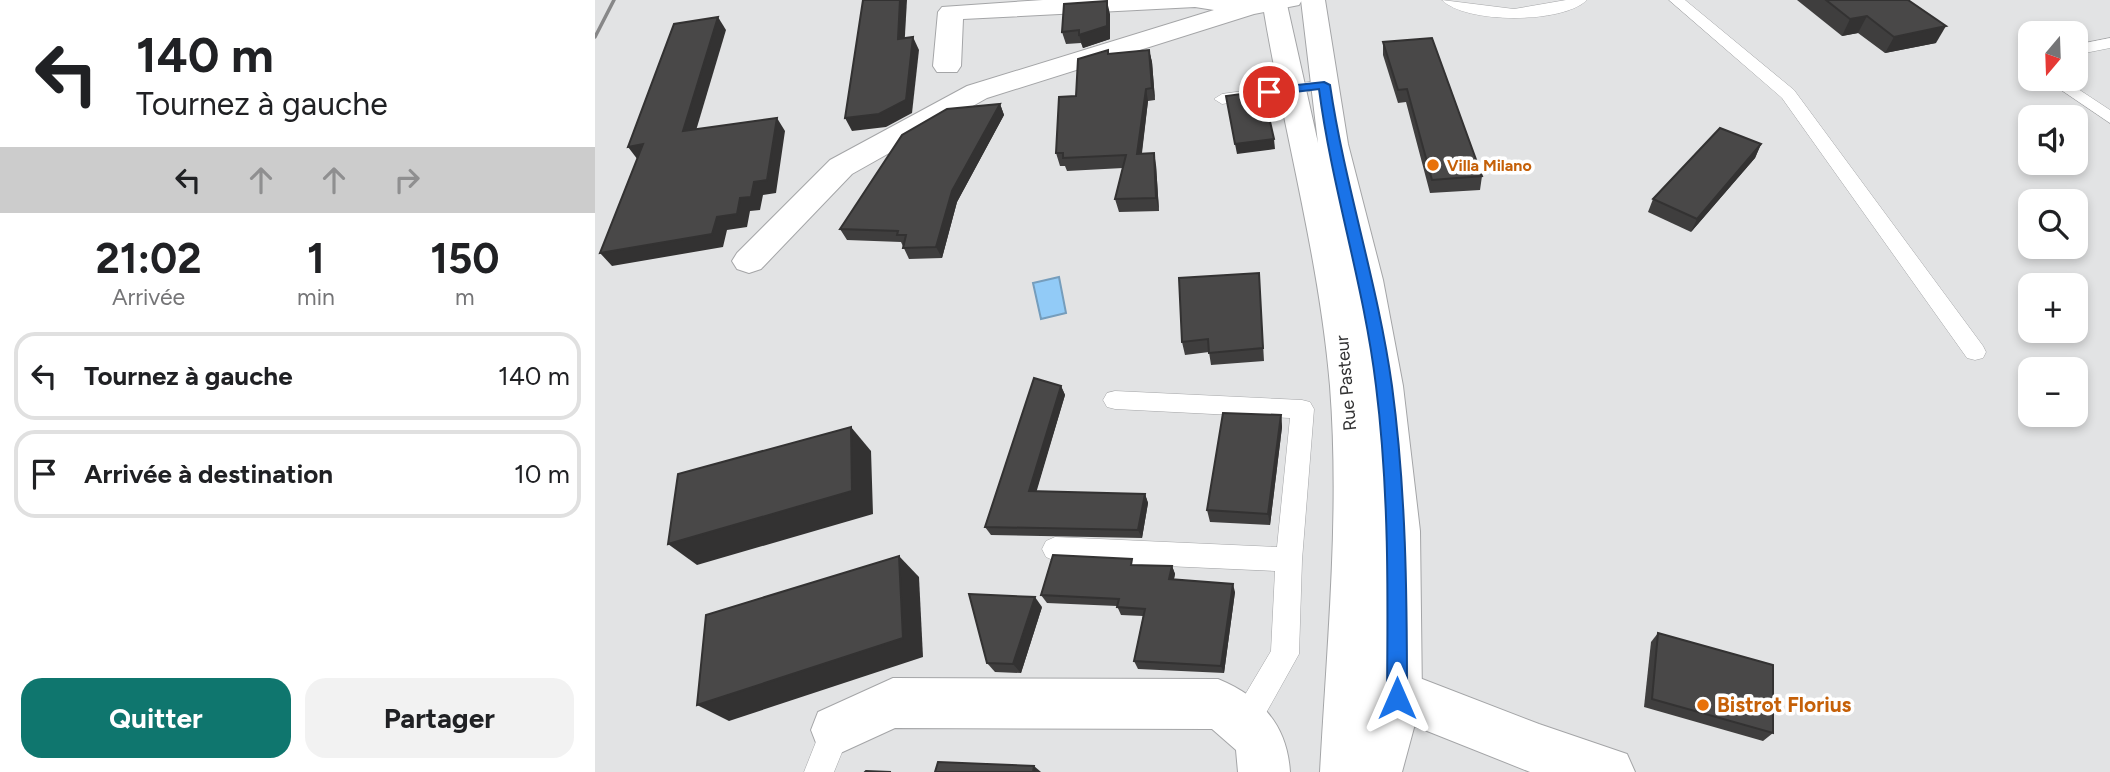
<!DOCTYPE html>
<html lang="fr">
<head>
<meta charset="utf-8">
<style>
  :root { --surface:#fff; --page:#f2f2f2; --text:#202124; --muted:#757577; --line:#e0e0e0; --accent:#0f766e }
  body { margin:0; font-family:Figtree,sans-serif; background:var(--page); color:var(--text); height:100vh; display:flex; flex-direction:column; font-size:26px; white-space:nowrap }
  * { box-sizing:border-box; margin:0 }
  p { font-size:23px; color:var(--muted) }
  .icon { flex:none; width:38px; height:38px; fill:none; stroke:currentColor; stroke-width:2; stroke-linecap:round; stroke-linejoin:round }
  .map { position:relative; flex:1; overflow:hidden }
  .details { display:flex; flex-direction:column; background:var(--surface); width:595px }
  .details>* { flex:none }
  .hud { background:#fff; color:var(--text); overflow:hidden }
  .needle { width:46px; rotate:199deg }
  .fabs { position:absolute; left:1423px; top:21px; display:grid; gap:14px }
  .fabs a { display:grid; place-items:center; width:70px; height:70px; border-radius:14px; background:var(--surface); box-shadow:0 4px 10px #0003; font-size:35px }
  .pin { position:absolute; display:grid; place-items:center; width:60px; height:60px; color:#fff; margin:-30px; border:4px solid #fff; border-radius:50%; box-shadow:0 2px 7px #0007 }
  .me { position:absolute; width:77px; margin:-38px; rotate:0deg; stroke-linejoin:round; filter:drop-shadow(0 0 5px #0008) }
  .turn { display:flex; align-items:center; gap:24px; height:147px; padding:0 21px; font-size:32px }
  .turn .icon { width:91px; height:91px; stroke-width:2.5 }
  .turn b { display:block; font-size:49px; line-height:60px }
  .lanes { display:flex; align-items:center; height:66px; padding:0 21px; background:#0003; justify-content:center; gap:35px; direction:ltr }
  .lanes .off { opacity:.35 }
  .eta { display:flex; justify-content:space-evenly; align-items:center; height:119px; text-align:center }
  .eta b { font-size:42px; font-weight:700; line-height:49px }
  .button { display:flex; gap:14px; margin-top:auto; padding:14px 21px }
  .button a { flex:1; height:80px; border-radius:21px; background:var(--accent); color:#fff; font-size:28px; font-weight:700; line-height:80px; text-align:center }
  .button a+a { background:var(--page); color:var(--text) }
  ul { padding:0; list-style:none }
  li { display:flex; align-items:center; gap:21px; height:88px; margin:0 14px 10px; padding:0 7px; border:4px solid var(--line); border-radius:21px }
  li div { flex:1 }
  li b { display:block; font-size:26px }
  li em { font-style:normal }
  main { display:flex; flex:1; min-height:0 }
  .map>svg:first-child { display:block }
</style>
</head>
<body>
<main>
<section class="details">
<div class="hud">
<div class="turn"><svg class="icon" aria-label="left" viewBox="0 0 24 24"><path d="M17 20v-9H6M10 6l-5 5 5 5"/></svg><div><b>140 m</b>Tournez à gauche</div></div>
<div class="lanes"><svg class="icon" aria-label="left" viewBox="0 0 24 24"><path d="M17 20v-9H6M10 6l-5 5 5 5"/></svg><svg class="icon off" aria-label="ahead" viewBox="0 0 24 24"><path d="M12 20V5M6 11l6-6 6 6"/></svg><svg class="icon off" aria-label="ahead" viewBox="0 0 24 24"><path d="M12 20V5M6 11l6-6 6 6"/></svg><svg class="icon off" aria-label="right" viewBox="0 0 24 24"><path d="M7 20v-9h11M14 6l5 5-5 5"/></svg></div>
</div>
<div class="eta">
<div><b>21:02</b><p>Arrivée</p></div>
<div><b>1</b><p>min</p></div>
<div><b>150</b><p>m</p></div>
</div>
<ul>
<li><svg class="icon" aria-label="left" viewBox="0 0 24 24"><path d="M17 20v-9H6M10 6l-5 5 5 5"/></svg><div><b>Tournez à gauche</b></div><em>140 m</em></li>
<li><svg class="icon" aria-label="arrive" viewBox="0 0 24 24"><path d="M6 21V4h12l-3 4 3 4H6"/></svg><div><b>Arrivée à destination</b></div><em>10 m</em></li>
</ul>
<div class="button"><a>Quitter</a><a>Partager</a></div>
</section>
<div class="map">
<svg width="1515" height="772" viewBox="0 0 1515 772">
  <rect width="100%" height="100%" fill="#e2e3e4"/>
  <!-- water -->
  <polygon fill="#92cbf7" stroke="#759dbc" stroke-width="2" points="464,277 471,313 446,319 438,283"/>
  <g fill="none" stroke-linecap="round" stroke-linejoin="round">
    <!-- lane casing -->
    <g stroke="#a4a5a7" stroke-width="1">
      <g id="lane">
        <path d="M 847,0 L 919,9 L 971,0 L 992,0 C 968,24 870,24 847,0 Z"/>
        <polygon points="1074,0 1090,0 1199,90 1388,346 1391,352 1388,358 1380,360 1372,358 1187,98"/>
        <polygon points="1515,38 1515,48 1480,55 1480,45"/>
        <polygon points="1450,79 1468,79 1515,110 1515,123"/>
        <polygon points="729,80 735,82 735,88 627,104 619,99 627,94"/>
        <polygon points="520,391 707,400 715,402 719,409 707,560 704,654 661,731 650,735 639,731 635,720 676,651 680,571 460,561 451,557 447,549 451,541 460,537 682,547 695,418 520,409 512,407 508,400 512,393"/>
        <polygon points="241,715 252,719 256,730 239,772 209,772 230,719"/>
      </g>
    </g>
    <!-- street casing -->
    <g stroke="#a4a5a7" stroke-width="2">
      <g id="street">
        <polygon points="448,0 707,0 704,5 659,14 392,98 257,174 166,269 154,273 142,269 137,261 142,253 235,160 372,86 619,10 600,7 368,19 366,66 362,72 342,72 338,66 343,12 347,7"/>
        <polygon points="802,673 822,677 944,724 1032,754 1040,772 935,772 822,727 784,716 777,698 784,680"/>
        <path d="M 298,678 L 623,679 C 666,697 692,724 695,772 L 643,772 L 641,750 L 617,729 L 300,728 L 241,755 L 223,748 L 216,730 L 223,712 Z"/>
      </g>
    </g>
    <!-- secondary casing -->
    <g stroke="#a4a5a7" stroke-width="2">
      <path id="secondary" d="M 667,0 L 691,0 L 723,143 L 706,0 L 730,0 L 753,144 L 788,280 L 808,386 L 825,531 L 827,698 L 807,772 L 725,772 C 732,644 745,514 735,386 C 724,256 688,129 667,0 Z"/>
    </g>
    <!-- lane -->
    <use href="#lane" fill="#fff" fill-rule="evenodd"/>
    <!-- street -->
    <use href="#street" fill="#fff" fill-rule="evenodd"/>
    <!-- secondary -->
    <use href="#secondary" fill="#fff" fill-rule="evenodd"/>
    <!-- rail -->
    <polyline stroke="#878788" stroke-width="3.5" points="0,37 19,0"/>
  </g>
  <!-- wall -->
  <g fill="#3f3e3e">
    <polygon points="1202,0 1313,0 1341,43 1290,53 1263,33 1247,36"/>
    <polygon points="515,14 515,39 488,48 486,43 471,44 467,32"/>
    <polygon points="788,42 887,176 885,190 835,193 811,102 803,103 788,55"/>
    <polygon points="554,50 557,62 560,100 553,101 547,153 561,165 564,211 524,212 520,199 528,168 472,171 470,166 465,166 461,153 481,96"/>
    <polygon points="405,104 409,115 362,202 347,258 314,259 306,242 252,240 245,229"/>
    <polygon points="1166,144 1160,158 1096,232 1053,212 1058,199"/>
    <polygon points="664,273 669,361 616,365 614,352 590,355 587,342"/>
    <polygon points="466,386 470,395 441,491 550,494 553,503 547,538 396,535 390,527"/>
    <polygon points="686,415 687,427 675,525 615,522 612,510"/>
    <polygon points="540,565 577,566 580,574 579,579 640,592 629,673 543,669 539,661 548,616 526,615 522,606 452,603 446,595"/>
    <polygon points="447,607 426,673 400,672 392,663"/>
    <polygon points="1063,633 1178,733 1168,741 1049,707 1056,642"/>
  </g>
  <!-- shaded-wall -->
  <g fill="#333232">
    <polygon points="305,0 312,0 309,52 303,39"/>
    <polygon points="512,1 515,14 515,39 488,48 484,35"/>
    <polygon points="1272,16 1263,33 1247,36 1255,19"/>
    <polygon points="123,17 131,30 97,144 88,131"/>
    <polygon points="1351,26 1341,43 1290,53 1299,37"/>
    <polygon points="318,37 324,50 317,113 291,127 257,131 250,118"/>
    <polygon points="554,50 557,62 560,100 557,88"/>
    <polygon points="551,89 553,101 545,166 542,154"/>
    <polygon points="405,104 409,115 362,202 347,258 341,247 357,191"/>
    <polygon points="182,118 190,131 181,193 168,195 165,210 155,211 152,227 132,230 128,247 17,266 5,253 122,217 145,198"/>
    <polygon points="679,139 680,149 642,154 640,144"/>
    <polygon points="48,144 43,160 33,147"/>
    <polygon points="1166,144 1160,158 1096,232 1102,219"/>
    <polygon points="559,153 561,165 564,211 561,198"/>
    <polygon points="466,386 470,395 439,500 434,491"/>
    <polygon points="686,415 687,427 675,525 673,514"/>
    <polygon points="256,427 276,451 278,514 102,565 73,544"/>
    <polygon points="550,494 553,503 547,538 543,530"/>
    <polygon points="304,556 324,577 328,657 134,721 102,705"/>
    <polygon points="577,566 580,574 577,587 574,579"/>
    <polygon points="638,584 640,592 629,673 626,666"/>
    <polygon points="440,597 447,607 426,673 418,664"/>
    <polygon points="439,766 446,772 438,772"/>
  </g>
  <!-- building -->
  <g fill="#494848" stroke="#333232" stroke-width="2">
    <polygon points="268,0 305,0 303,39 318,37 311,100 284,114 250,118"/>
    <polygon points="1231,0 1313,0 1351,26 1299,37 1272,16 1255,19"/>
    <polygon points="512,1 512,26 484,35 484,30 467,32 469,4"/>
    <polygon points="123,17 88,131 182,118 172,180 159,182 156,197 145,198 142,214 122,217 117,234 5,253 48,144 33,147 79,24"/>
    <polygon points="837,38 887,176 837,180 812,89 803,90 788,42"/>
    <polygon points="513,50 513,54 554,50 557,88 551,89 542,154 559,153 561,198 520,199 531,155 468,158 468,153 461,153 464,97 481,96 483,59"/>
    <polygon points="668,91 679,139 640,144 631,96"/>
    <polygon points="405,104 357,191 341,247 308,248 311,235 302,235 303,231 245,229 307,135 352,109"/>
    <polygon points="1125,128 1166,144 1102,219 1058,199"/>
    <polygon points="664,273 668,348 614,353 613,339 587,342 584,278"/>
    <polygon points="439,378 466,386 434,491 550,494 543,530 390,527"/>
    <polygon points="628,413 686,415 673,514 612,510"/>
    <polygon points="256,427 257,491 73,544 83,474"/>
    <polygon points="458,555 537,559 536,565 577,566 574,579 638,584 626,666 539,661 550,609 522,607 524,599 446,595"/>
    <polygon points="304,556 308,638 102,705 111,615"/>
    <polygon points="374,594 440,597 418,664 392,663"/>
    <polygon points="1063,633 1178,665 1178,733 1057,699"/>
    <polygon points="343,762 439,766 438,772 340,772"/>
    <polygon points="271,771 296,772 270,772"/>
  </g>
  <!-- route -->
  <path fill="#1a73e8" stroke="#114b97" stroke-width="2" d="M 729,82 L 735,85 C 750,187 783,284 797,386 C 811,490 812,593 812,698 L 809,705 L 802,708 L 795,705 L 792,698 C 793,593 794,490 781,386 C 769,285 737,189 724,89 L 674,95 L 668,92 L 674,88 Z"/>
  <!-- markers -->
  <g fill="#e8710a" stroke="#fff" stroke-width="2.5">
    <circle cx="838" cy="165" r="7"/>
    <circle cx="1108" cy="705" r="7"/>
  </g>
  <g text-anchor="middle" stroke-width="7" stroke-linejoin="round" paint-order="stroke">
    <!-- far-food labels -->
    <g font-size="16" font-weight="bold" fill="#c56008" stroke="#fff" text-anchor="start">
      <text x="852" y="171">Villa Milano</text>
    </g>
    <!-- street labels -->
    <g font-size="18" fill="#323233" stroke="#fff">
      <text transform="translate(751 383) rotate(-95)" y="6">Rue Pasteur</text>
    </g>
    <!-- near-food labels -->
    <g font-size="21" font-weight="bold" fill="#c56008" stroke="#fff" text-anchor="start">
      <text x="1122" y="712">Bistrot Florius</text>
    </g>
  </g>
</svg>
<div class="fabs">
<a><svg class="needle" viewBox="-14 -14 28 28"><path d="M0-13l5 13h-10z" fill="#e53935"/><path d="M0 13l5-13h-10z" fill="#757577"/></svg></a>
<a><svg class="icon" aria-label="sound" viewBox="0 0 24 24"><path d="M4 9h4l5-4v14l-5-4H4zM17 9q2 3 0 6"/></svg></a>
<a><svg class="icon" aria-label="search" viewBox="0 0 24 24"><circle cx="10" cy="10" r="6"/><path d="M15 15l6 6"/></svg></a>
<a>+</a>
<a>−</a>
</div>
<div class="pin" style="left:674px;top:92px;background:#d93025"><svg class="icon" aria-label="arrive" viewBox="0 0 24 24"><path d="M6 21V4h12l-3 4 3 4H6"/></svg></div>
<svg class="me" style="left:802px;top:698px" viewBox="-20 -20 40 40"><path d="M0-17L14 15 0 8-14 15z" fill="#1a73e8" stroke="#fff" stroke-width="4"/></svg>
</div>
</main>
</body>
</html>
